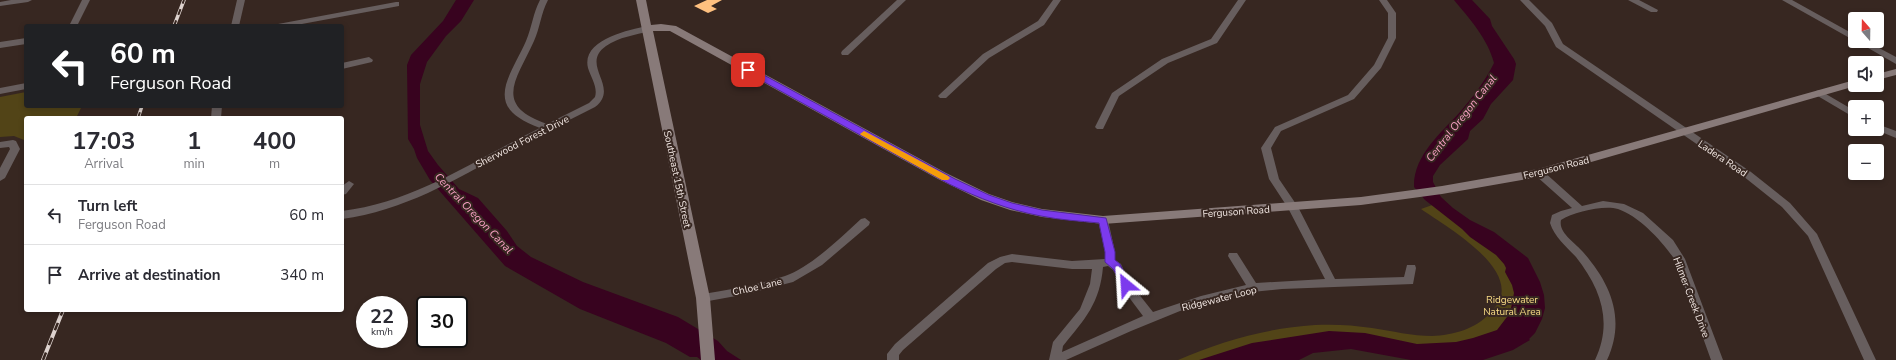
<!DOCTYPE html>
<html lang="en">
<head>
<meta charset="utf-8">
<style>
  :root { --surface:#fff; --page:#f7f7f7; --text:#2b2b33; --muted:#7c7c81; --line:#e1e1e2 }
  body { margin:0; font-family:"Nunito Sans",sans-serif; background:var(--page); color:var(--text); height:100vh; display:flex; flex-direction:column; font-size:15px; white-space:nowrap }
  * { box-sizing:border-box; margin:0 }
  p { font-size:13px; color:var(--muted) }
  .icon { flex:none; width:22px; height:22px; fill:none; stroke:currentColor; stroke-width:2; stroke-linecap:round; stroke-linejoin:round }
  .map { position:relative; flex:1; overflow:hidden }
  .drawer { position:absolute; left:24px; top:116px; width:320px; height:196px; display:flex; flex-direction:column; background:var(--surface); border-radius:4px; box-shadow:0 2px 6px #0003 }
  .drawer>* { flex:none }
  .banner { position:absolute; left:24px; top:24px; width:320px; height:84px; border-radius:4px; box-shadow:0 2px 6px #0003; background:#202124; color:#fff; overflow:hidden }
  .needle { width:26px; rotate:340deg }
  .buttons { position:absolute; left:1848px; top:12px; display:grid; gap:8px }
  .buttons a { display:grid; place-items:center; width:36px; height:36px; border-radius:4px; background:var(--surface); box-shadow:0 2px 6px #0003; font-size:20px }
  .speed { position:absolute; left:356px; top:296px; display:flex; gap:8px; font-size:20px; font-weight:700; text-align:center }
  .speed>* { display:grid; place-content:center; width:52px; height:52px; border-radius:50%; background:var(--surface); box-shadow:0 2px 6px #0003; line-height:1 }
  .speed small { font-size:10px; font-weight:400 }
  .speed .limit { border:2px solid #111; border-radius:6px; background:#fff; color:#111 }
  .pin { position:absolute; display:grid; place-items:center; width:34px; height:34px; color:#fff; margin:-17px; border-radius:8px; box-shadow:0 2px 6px #0006 }
  .me { position:absolute; width:44px; margin:-22px; rotate:333deg; stroke-linejoin:round; filter:drop-shadow(0 0 3px #0008) }
  .turn { display:flex; align-items:center; gap:14px; height:84px; padding:0 20px; font-size:18px }
  .turn .icon { width:52px; height:52px; stroke-width:2.5 }
  .turn b { display:block; font-size:28px; line-height:34px }
  .eta { display:flex; justify-content:space-evenly; align-items:center; height:68px; text-align:center }
  .eta b { font-size:24px; font-weight:700; line-height:28px }
  ul { padding:0; list-style:none }
  li { display:flex; align-items:center; gap:12px; height:60px; padding:0 20px; border-top:1px solid var(--line) }
  li div { flex:1 }
  li b { display:block; font-size:15px }
  li em { font-style:normal }
  .map>svg:first-child { display:block }
</style>
</head>
<body>
<div class="map">
<svg width="1896" height="360" viewBox="0 0 1896 360">
  <rect width="100%" height="100%" fill="#372721"/>
  <!-- green -->
  <g fill="#524417">
    <polygon points="26,92 26,106 82,106 76,118 26,118 26,139 24,140 14,136 0,137 0,97"/>
    <path d="M 1438,203 L 1495,245 L 1527,292 L 1491,343 L 1364,345 L 1237,360 L 1178,360 C 1222,341 1267,328 1315,325 C 1334,324 1353,325 1372,328 C 1392,331 1412,336 1432,336 C 1453,335 1476,329 1490,313 C 1494,308 1500,303 1501,296 C 1509,262 1444,225 1421,209 Z"/>
  </g>
  <!-- water -->
  <g fill="#38031f">
    <polygon points="456,0 474,0 461,21 446,36 427,62 420,84 420,125 428,151 438,165 459,189 478,198 507,231 517,246 531,257 583,282 678,317 718,341 727,351 741,360 701,360 697,357 690,357 666,343 580,309 505,266 430,180 417,158 414,149 408,139 407,65 411,55 443,21"/>
    <path d="M 1454,0 L 1472,0 L 1490,19 L 1492,26 L 1514,59 L 1516,64 L 1513,80 L 1491,104 L 1483,119 L 1470,131 L 1468,139 L 1440,165 L 1433,176 L 1433,182 L 1441,197 L 1453,208 L 1470,220 L 1494,232 L 1528,258 L 1540,282 L 1544,295 L 1545,308 L 1542,319 L 1535,333 L 1529,339 L 1530,340 L 1513,350 L 1483,360 L 1411,360 L 1351,349 L 1313,353 L 1299,360 L 1199,360 L 1252,343 L 1329,331 L 1365,333 L 1417,344 L 1456,342 L 1473,338 L 1497,330 L 1510,313 L 1514,293 L 1512,285 L 1505,272 L 1506,268 L 1504,264 L 1496,255 L 1470,237 L 1462,229 L 1425,200 L 1414,187 C 1413,156 1441,133 1460,112 C 1473,97 1485,81 1494,63 C 1488,39 1469,18 1454,0 Z"/>
  </g>
  <!-- building -->
  <polygon fill="#fec07f" points="707,0 722,0 711,6 717,9 708,13 694,6"/>
  <g fill="none" stroke-linecap="round" stroke-linejoin="round">
    <!-- street -->
    <g fill="#675e5e" fill-rule="evenodd">
      <polygon points="11,0 32,0 28,2 0,6 0,2"/>
      <polygon points="82,0 90,0 77,26 69,26"/>
      <polygon points="237,0 245,0 239,26 231,26"/>
      <path d="M 540,0 L 548,0 C 541,13 540,28 534,41 C 517,79 492,105 547,124 L 589,103 L 595,97 C 598,87 591,78 588,68 C 581,40 628,30 647,26 L 651,29 L 650,31 C 635,35 619,37 606,46 C 579,65 621,87 595,107 C 566,122 537,136 508,151 C 455,180 403,211 342,219 L 342,211 C 414,203 476,159 540,128 C 482,107 509,79 526,41 C 532,27 533,13 540,0 Z"/>
      <polygon points="897,0 906,0 848,55 842,55 841,53 842,51"/>
      <polygon points="1053,0 1061,0 1044,25 989,58 946,98 940,98 938,96 940,94 983,54 1038,21"/>
      <polygon points="1238,0 1246,0 1217,43 1168,63 1119,96 1103,129 1097,129 1095,127 1112,93 1162,59 1211,39"/>
      <path d="M 1379,0 L 1387,0 L 1396,13 L 1396,38 L 1381,68 L 1354,99 L 1281,131 L 1271,148 L 1279,179 L 1298,207 L 1335,279 L 1404,277 L 1407,265 L 1415,265 L 1416,268 L 1413,284 L 1282,289 L 1252,292 L 1226,297 L 1180,311 L 1131,331 L 1066,360 L 1049,360 L 1053,342 L 1080,309 L 1090,284 L 1092,269 L 1072,269 L 1012,262 L 1005,263 L 996,269 L 903,350 L 899,355 L 899,360 L 887,360 L 887,354 L 895,344 L 988,263 L 1000,257 L 1012,254 L 1072,261 L 1105,259 L 1105,252 L 1098,220 L 1103,216 L 1108,220 L 1115,252 L 1115,260 L 1121,264 L 1130,283 L 1153,312 L 1201,296 L 1246,285 L 1228,256 L 1229,253 L 1237,253 L 1256,283 L 1325,279 L 1288,208 L 1269,179 L 1261,148 L 1275,127 L 1348,95 L 1374,65 L 1388,38 L 1388,13 ZM 1108,266 L 1113,270 L 1122,288 L 1143,316 L 1062,352 L 1063,346 C 1085,319 1100,303 1103,267 Z"/>
      <polygon points="1520,0 1529,0 1552,23 1563,44 1751,172 1790,203 1817,234 1876,360 1864,360 1808,236 1782,207 1743,176 1556,47 1545,26"/>
      <polygon points="1628,0 1639,0 1658,10 1657,12 1651,12"/>
      <polygon points="1782,0 1792,0 1855,35 1855,41"/>
      <polygon points="396,2 399,2 399,6 291,26 274,26 278,24"/>
      <polygon points="26,38 26,44 0,48 0,42"/>
      <polygon points="1856,41 1866,41 1896,57 1896,64"/>
      <polygon points="369,57 373,60 372,62 342,69 342,63"/>
      <polygon points="26,83 26,89 0,94 0,88"/>
      <polygon points="1819,90 1855,111 1855,118 1816,95 1814,93 1816,91"/>
      <polygon points="212,106 222,106 221,118 211,118"/>
      <polygon points="1877,124 1896,131 1896,138 1874,129 1877,129"/>
      <polygon points="13,140 16,141 20,149 5,178 0,181 0,168 10,149 9,147 0,148 0,142"/>
      <path d="M 1539,170 L 1543,171 L 1582,206 L 1603,201 L 1624,204 L 1643,213 L 1673,240 L 1685,259 L 1723,360 L 1711,360 L 1675,260 C 1663,242 1639,216 1618,209 C 1603,205 1574,212 1561,220 C 1558,233 1576,243 1583,252 C 1611,284 1626,319 1607,360 L 1595,360 C 1613,322 1601,289 1576,257 C 1566,246 1555,238 1550,223 L 1552,215 L 1561,211 L 1572,208 L 1535,175 L 1534,173 L 1535,171 Z"/>
      <polygon points="349,181 354,184 346,194 342,195 342,186"/>
      <path d="M 865,218 L 870,222 L 869,225 L 822,265 L 793,282 L 747,294 L 703,302 L 699,301 L 697,298 L 699,295 L 703,294 C 730,289 759,285 785,276 C 811,267 840,238 861,219 Z"/>
    </g>
    <!-- secondary -->
    <g fill="#887a79" fill-rule="evenodd">
      <polygon points="636,0 646,0 651,25 661,24 676,26 946,173 989,194 1012,202 1042,209 1103,216 1361,197 1442,186 1538,169 1851,81 1855,80 1855,85 1859,85 1539,177 1442,194 1361,205 1103,224 1042,217 1010,210 981,200 938,179 670,31 653,31 710,298 715,360 701,360 696,298"/>
      <polygon points="1896,69 1896,75 1877,80 1877,74"/>
    </g>
    <!-- rail-far1 casing -->
    <g stroke="#ddd2ce" stroke-width="3.5">
      <g id="rail-far1">
        <polyline points="174,26 184,0"/>
        <polyline points="138,118 142,106"/>
      </g>
    </g>
    <!-- rail casing -->
    <g stroke="#ddd2ce" stroke-width="4">
      <polyline id="rail" points="43,360 63,310"/>
    </g>
    <!-- rail-far1 -->
    <use href="#rail-far1" stroke="#372721" stroke-width="2" stroke-dasharray="6" stroke-linecap="butt"/>
    <!-- rail -->
    <use href="#rail" stroke="#372721" stroke-width="2.5" stroke-dasharray="8" stroke-linecap="butt"/>
  </g>
  <!-- route -->
  <path fill="#7c3aed" stroke="#51269a" d="M 746,68 L 751,68 L 955,179 L 989,195 L 1012,203 L 1042,210 L 1106,218 L 1115,252 L 1115,260 L 1120,264 L 1131,285 L 1126,289 L 1123,287 L 1113,269 L 1105,262 L 1105,252 L 1099,223 C 1080,221 1060,220 1041,216 C 1008,210 979,198 949,184 L 746,72 Z"/>
  <!-- slow -->
  <polygon fill="#f59e0b" points="864,131 948,176 950,178 948,180 942,180 861,135 860,134"/>
  <g text-anchor="middle" stroke-width="4" stroke-linejoin="round" paint-order="stroke">
    <!-- street labels -->
    <g font-size="10" fill="#f1e6e2" stroke="#372721">
      <text transform="translate(522 141) rotate(-27)" y="4">Sherwood Forest Drive</text>
      <text transform="translate(1723 158) rotate(34)" y="4">Ladera Road</text>
      <text transform="translate(1556 167) rotate(-14)" y="4">Ferguson Road</text>
      <text transform="translate(678 179) rotate(78)" y="4">Southeast 15th Street</text>
      <text transform="translate(1236 211) rotate(-4)" y="4">Ferguson Road</text>
      <text transform="translate(757 286) rotate(-13)" y="4">Chloe Lane</text>
      <text transform="translate(1692 297) rotate(69)" y="4">Hilmer Creek Drive</text>
      <text transform="translate(1219 298) rotate(-14)" y="4">Ridgewater Loop</text>
    </g>
    <!-- park labels -->
    <g font-size="10" fill="#fadd86" stroke="#372721">
      <text x="1512" y="303">Ridgewater<tspan x="1512" dy="12">Natural Area</tspan></text>
    </g>
    <!-- water labels -->
    <g font-size="11" font-style="italic" fill="#f7a0c3" stroke="#372721">
      <text transform="translate(1461 118) rotate(-52)" y="4">Central Oregon Canal</text>
      <text transform="translate(474 213) rotate(46)" y="4">Central Oregon Canal</text>
    </g>
  </g>
</svg>
<div class="buttons">
<a><svg class="needle" viewBox="-14 -14 28 28"><path d="M0-13l5 13h-10z" fill="#e53935"/><path d="M0 13l5-13h-10z" fill="#7c7c81"/></svg></a>
<a><svg class="icon" aria-label="sound" viewBox="0 0 24 24"><path d="M4 9h4l5-4v14l-5-4H4zM17 9q2 3 0 6"/></svg></a>
<a>+</a>
<a>−</a>
</div>
<div class="speed"><div>22<small>km/h</small></div><div class="limit">30</div></div>
<div class="pin" style="left:748px;top:70px;background:#d93025"><svg class="icon" aria-label="arrive" viewBox="0 0 24 24"><path d="M6 21V4h12l-3 4 3 4H6"/></svg></div>
<svg class="me" style="left:1126px;top:285px" viewBox="-20 -20 40 40"><path d="M0-17L14 15 0 8-14 15z" fill="#7c3aed" stroke="#fff" stroke-width="4"/></svg>
<div class="banner">
<div class="turn"><svg class="icon" aria-label="left" viewBox="0 0 24 24"><path d="M17 20v-9H6M10 6l-5 5 5 5"/></svg><div><b>60 m</b>Ferguson Road</div></div>
</div>
<section class="drawer">
<div class="eta">
<div><b>17:03</b><p>Arrival</p></div>
<div><b>1</b><p>min</p></div>
<div><b>400</b><p>m</p></div>
</div>
<ul>
<li><svg class="icon" aria-label="left" viewBox="0 0 24 24"><path d="M17 20v-9H6M10 6l-5 5 5 5"/></svg><div><b>Turn left</b><p>Ferguson Road</p></div><em>60 m</em></li>
<li><svg class="icon" aria-label="arrive" viewBox="0 0 24 24"><path d="M6 21V4h12l-3 4 3 4H6"/></svg><div><b>Arrive at destination</b></div><em>340 m</em></li>
</ul>
</section>
</div>
</body>
</html>
